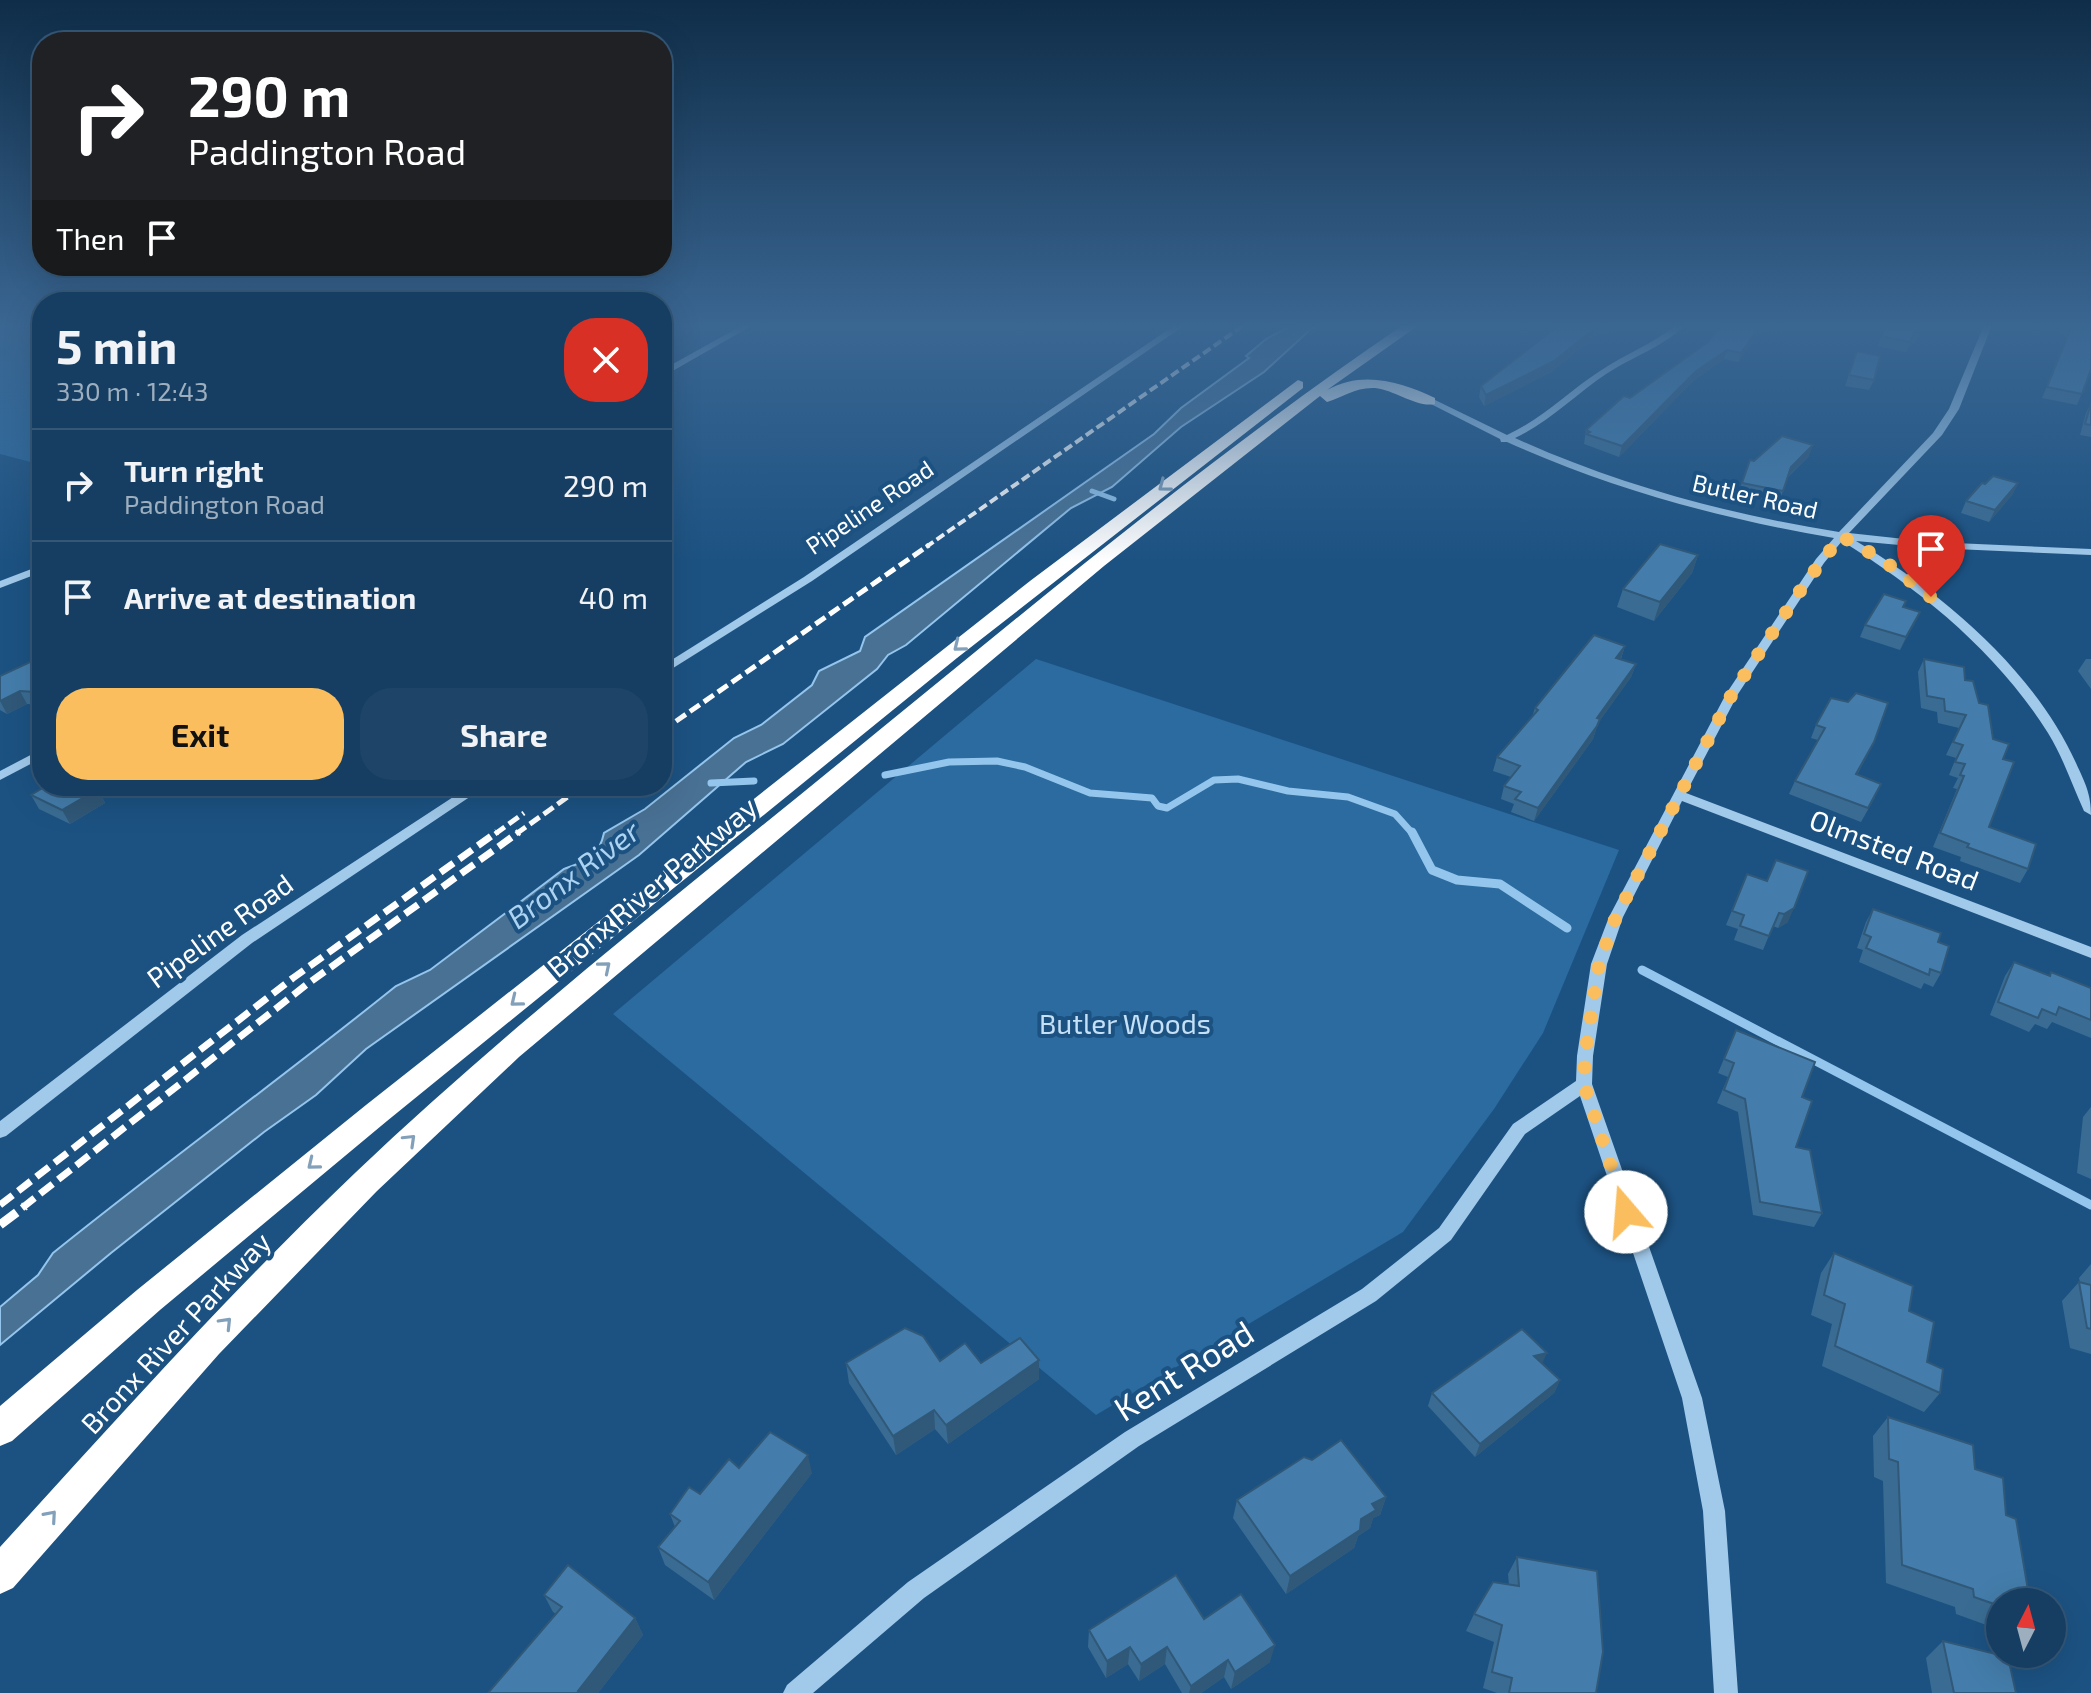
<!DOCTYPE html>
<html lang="en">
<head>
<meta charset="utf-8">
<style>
  :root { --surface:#153e62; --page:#1e4568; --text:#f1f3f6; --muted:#9daebe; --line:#345777; --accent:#fabe5e }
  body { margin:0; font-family:"Exo 2",sans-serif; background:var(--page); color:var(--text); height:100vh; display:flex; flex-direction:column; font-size:30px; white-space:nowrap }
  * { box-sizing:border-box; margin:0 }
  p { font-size:26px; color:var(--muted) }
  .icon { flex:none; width:44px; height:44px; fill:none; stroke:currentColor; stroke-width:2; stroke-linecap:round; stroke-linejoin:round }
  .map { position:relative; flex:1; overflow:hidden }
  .sheet { position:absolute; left:32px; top:292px; width:640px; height:504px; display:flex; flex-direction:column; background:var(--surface); border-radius:32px; box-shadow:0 8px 32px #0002,0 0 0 2px var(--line) }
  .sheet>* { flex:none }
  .guide { position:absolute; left:32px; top:32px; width:640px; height:244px; border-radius:32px; box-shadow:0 8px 32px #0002,0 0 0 2px var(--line); background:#202124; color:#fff; overflow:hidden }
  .needle { width:52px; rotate:6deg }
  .tools { position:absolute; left:1986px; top:1588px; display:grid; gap:16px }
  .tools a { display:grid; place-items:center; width:80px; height:80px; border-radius:50%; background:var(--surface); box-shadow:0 8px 32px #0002,0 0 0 2px var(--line); font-size:40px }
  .pin { position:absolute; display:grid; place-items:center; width:68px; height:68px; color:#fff; margin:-82px -34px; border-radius:50% 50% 50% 0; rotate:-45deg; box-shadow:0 0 8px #0007 }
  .pin .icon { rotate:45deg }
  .me { position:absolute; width:88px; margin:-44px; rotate:342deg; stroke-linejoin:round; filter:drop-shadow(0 0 6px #0008) }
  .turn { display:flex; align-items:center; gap:28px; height:168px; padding:0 24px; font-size:36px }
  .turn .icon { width:104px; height:104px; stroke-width:2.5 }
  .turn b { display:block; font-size:56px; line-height:68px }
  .then { display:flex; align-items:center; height:76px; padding:0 24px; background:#0003; gap:16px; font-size:30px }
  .round { display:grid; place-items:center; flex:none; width:84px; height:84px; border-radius:32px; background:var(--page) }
  .headline { display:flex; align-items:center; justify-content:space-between; height:136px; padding:0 24px }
  h1 { font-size:48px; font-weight:700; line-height:60px }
  .cta { display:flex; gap:16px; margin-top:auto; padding:16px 24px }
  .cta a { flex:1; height:92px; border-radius:32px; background:var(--accent); color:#111; font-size:32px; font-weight:700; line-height:92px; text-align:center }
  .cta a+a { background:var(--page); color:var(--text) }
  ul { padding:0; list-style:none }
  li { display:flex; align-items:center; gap:24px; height:112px; padding:0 24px; border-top:2px solid var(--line) }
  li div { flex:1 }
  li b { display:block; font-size:30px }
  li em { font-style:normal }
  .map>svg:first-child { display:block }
</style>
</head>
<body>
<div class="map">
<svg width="2091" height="1693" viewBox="0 0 2091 1693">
  <rect width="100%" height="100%" fill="#1c5282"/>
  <!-- green -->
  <g fill="#2b6b9f">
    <polygon points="0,325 42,325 42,465 0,454"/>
    <polygon points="1036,659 1619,850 1543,1033 1494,1109 1403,1232 1096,1415 613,1014"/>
  </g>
  <!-- water -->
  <path fill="#497194" stroke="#94c5ec" stroke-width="2" d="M 1292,325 L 1321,325 L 1311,329 L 1264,372 L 1181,427 L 1112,487 L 1071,508 L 906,645 L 888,655 L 877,669 L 783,744 L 746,762 L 639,855 L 366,1049 L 316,1095 L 264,1132 L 111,1253 L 0,1345 L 0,1307 L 38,1275 L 53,1253 C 166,1162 283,1077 396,986 L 430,970 L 564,869 C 587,861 599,857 604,833 L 645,809 L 734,738 L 761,725 L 812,685 L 819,671 L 860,651 L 865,637 L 1154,434 L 1181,408 L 1249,358 L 1246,356 L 1266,339 Z"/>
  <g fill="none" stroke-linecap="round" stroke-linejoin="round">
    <!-- stream-far2 -->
    <polyline stroke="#94c5ec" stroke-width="5" points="1092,491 1114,499"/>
    <!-- stream-far1 -->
    <g stroke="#94c5ec" stroke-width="7">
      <polyline points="885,775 949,762 997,761 1025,767 1090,793 1152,798 1158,806 1167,808 1214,780 1238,779 1288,791 1348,797 1395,814 1413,834"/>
      <polyline points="711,783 754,781"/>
    </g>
    <!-- stream -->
    <g stroke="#94c5ec" stroke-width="9">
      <polyline points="1412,832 1432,870 1457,880 1500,884 1567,928"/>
      <polyline points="1642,970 2091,1205"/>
    </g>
    <!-- minor -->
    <g fill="#a1c9ea" fill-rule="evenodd">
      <polygon points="743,325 753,325 662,377 662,370"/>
      <polygon points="1175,325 1185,325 812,581 662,675 662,666 804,577"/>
      <path d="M 1676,325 L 1685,325 C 1663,347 1632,357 1606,374 C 1575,395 1549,422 1515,438 C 1618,485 1727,514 1839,532 L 1933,433 L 1949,409 L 1984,325 L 1992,325 L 1959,409 L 1942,435 L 1849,533 L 1932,542 L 2091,549 L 2091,555 L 1932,548 L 1856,541 C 1942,593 2034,670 2076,763 C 2085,783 2091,793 2091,815 L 2084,811 C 2072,785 2063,757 2048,733 C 1997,652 1922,591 1842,541 L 1824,563 L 1738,694 L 1686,793 L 2091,947 L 2091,958 L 1682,801 L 1623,917 L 1607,964 L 1593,1056 L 1592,1084 L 1702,1398 L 1725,1511 L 1738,1693 L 1714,1693 L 1703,1511 L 1682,1398 L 1580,1096 L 1525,1134 L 1451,1240 L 1376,1301 L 1139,1446 L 924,1598 L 813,1693 L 783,1693 L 787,1685 L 908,1582 L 1125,1432 L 1362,1289 L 1439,1228 L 1513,1124 L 1576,1081 L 1577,1056 L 1591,964 L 1609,917 L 1726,694 L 1816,559 L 1834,538 C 1722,519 1611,489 1507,442 L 1501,442 L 1500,439 L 1425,401 L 1433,399 L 1507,435 C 1542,419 1569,391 1600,371 C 1625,354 1653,344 1676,325 Z"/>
      <polygon points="42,565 42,572 0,588 0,581"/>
      <polygon points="42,749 42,758 0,780 0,771"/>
      <polygon points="470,786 486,786 252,943 6,1136 0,1138 0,1121 242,935"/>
    </g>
    <!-- highway -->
    <g fill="#fff" fill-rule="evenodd">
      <path d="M 1403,325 L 1419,325 L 1327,390 C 1363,370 1401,382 1435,398 L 1435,404 C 1417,408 1395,390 1375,388 C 1355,387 1344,397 1327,402 L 1320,396 L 1104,566 L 519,1057 L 377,1191 L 219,1354 L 13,1588 L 0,1594 L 0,1547 C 116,1420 230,1292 355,1173 C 520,1016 701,877 877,732 C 1049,592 1219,450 1403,325 Z"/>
      <polygon points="1298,380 1303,382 1303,388 957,658 387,1121 160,1310 12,1441 0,1446 0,1406 137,1290 366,1105 1030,581"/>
    </g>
    <!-- rail-far3 -->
    <polyline stroke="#fff" stroke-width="4" stroke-dasharray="9 4" stroke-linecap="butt" points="926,547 1244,325"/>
    <!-- rail-far2 -->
    <g stroke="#fff" stroke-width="5" stroke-dasharray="12 5" stroke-linecap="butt">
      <polyline points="662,731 929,545"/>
      <polyline points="495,834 524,813"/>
      <polyline points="516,834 583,786"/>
    </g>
    <!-- rail-far1 -->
    <g stroke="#fff" stroke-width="7" stroke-dasharray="16 7" stroke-linecap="butt">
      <polyline points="0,1205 293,978 497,832"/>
      <polyline points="22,1208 306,985 519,832"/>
    </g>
    <!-- rail -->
    <polyline stroke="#fff" stroke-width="9" stroke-dasharray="21 9" stroke-linecap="butt" points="0,1225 25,1206"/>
  </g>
  <!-- wall -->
  <g fill="#3a6c93">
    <polygon points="1555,325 1616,325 1608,334 1599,333 1551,372 1484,406 1479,397 1481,386 1551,331 1552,328"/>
    <polygon points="1721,325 1773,325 1767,332 1760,331 1738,362 1724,359 1693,381 1619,457 1584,444 1586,430 1708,342"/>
    <polygon points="1887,325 1928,325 1926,328 1922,328 1915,343 1911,342 1906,352 1877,346"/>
    <polygon points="2063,325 2091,325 2091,371 2077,405 2042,398 2066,339 2062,330"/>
    <polygon points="1857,351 1874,380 1869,390 1845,386"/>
    <polygon points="2091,403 2091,437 2080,435 2086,413"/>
    <polygon points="1809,456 1787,478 1779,503 1738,494 1750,460 1754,461"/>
    <polygon points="2018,483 2012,495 1989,522 1961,513 1966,501 1985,484"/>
    <polygon points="1698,555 1692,573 1654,621 1617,607 1623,589"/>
    <polygon points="1920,612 1900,650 1860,637 1865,625"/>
    <polygon points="1625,646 1621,659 1636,664 1631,677 1598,723 1593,739 1534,821 1511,812 1514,804 1501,799 1504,786 1511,777 1493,771 1497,757 1532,717 1535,708"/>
    <polygon points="1924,659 1965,680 1979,703 1993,739 2003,759 1989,827 2028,869 2020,883 1960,861 1961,857 1933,847 1957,789 1953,788 1958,778 1949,775 1956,758 1946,755 1959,728 1938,723 1937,712 1921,708 1918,672"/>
    <polygon points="2086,659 2091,659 2091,689 2078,671"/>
    <polygon points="42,668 42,705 27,704 7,714 0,710 0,676"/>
    <polygon points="1816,725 1874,742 1857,775 1875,797 1861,822 1789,794 1795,781 1818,740 1811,738"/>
    <polygon points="46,786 116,786 101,795 105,803 70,824 39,809 31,795"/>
    <polygon points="1747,874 1767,881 1788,922 1778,928 1773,926 1763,950 1734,940 1738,929 1726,925"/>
    <polygon points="1873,909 1938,942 1941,973 1933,987 1924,983 1921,989 1859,962 1863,950 1857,948 1866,922"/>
    <polygon points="2014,962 2049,976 2051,972 2091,988 2091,1038 2052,1022 2047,1029 2035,1024 2029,1032 1990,1015 2005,976"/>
    <polygon points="1736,1030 1802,1097 1796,1147 1822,1213 1814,1227 1753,1215 1738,1112 1717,1103 1728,1077 1718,1073"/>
    <polygon points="2091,1107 2091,1179 2077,1173 2083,1117"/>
    <polygon points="1834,1253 1909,1311 1940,1393 1924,1412 1822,1366 1832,1324 1811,1315 1821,1273"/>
    <polygon points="2091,1264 2091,1354 2070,1348 2062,1301 2079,1282 2080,1282 2079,1278"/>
    <polygon points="1039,1360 1039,1379 948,1444 935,1429 896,1455 849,1383 846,1363 940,1361 981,1363"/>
    <polygon points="1560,1380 1554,1393 1475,1457 1428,1406 1432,1393"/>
    <polygon points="1888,1417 1975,1469 2000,1602 2000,1630 1956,1614 1955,1607 1886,1583 1883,1481 1874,1477 1873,1436"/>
    <polygon points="739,1468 812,1473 714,1600 665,1565 658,1547 675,1527 670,1514"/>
    <polygon points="1386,1497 1380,1515 1373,1518 1370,1528 1358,1536 1354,1548 1286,1594 1233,1518 1237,1500"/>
    <polygon points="1517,1557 1596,1693 1497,1693 1483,1688 1494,1642 1466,1631 1474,1614 1509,1585 1508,1574"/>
    <polygon points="544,1595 635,1618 643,1635 598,1693 488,1693 556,1614 553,1612"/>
    <polygon points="1204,1619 1270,1662 1231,1689 1224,1677 1201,1693 1182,1693 1165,1664 1139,1681 1128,1664 1106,1678 1088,1647 1089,1630"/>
    <polygon points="1943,1641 2016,1693 1932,1693 1926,1658"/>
  </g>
  <!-- shaded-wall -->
  <g fill="#305878">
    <polygon points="662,325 676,325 662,332"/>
    <polygon points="1599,325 1601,325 1599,333 1551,372 1484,406 1486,395"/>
    <polygon points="1610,325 1616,325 1608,334"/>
    <polygon points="1761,325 1762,325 1760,331 1738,362 1741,353"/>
    <polygon points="1727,350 1724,359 1693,381 1619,457 1622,446 1696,371"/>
    <polygon points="1813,445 1809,456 1786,478 1791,467"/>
    <polygon points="2018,483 2012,495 1989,522 1995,510"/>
    <polygon points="1698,555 1692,573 1654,621 1660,602"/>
    <polygon points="1920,612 1914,625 1900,650 1906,637"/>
    <polygon points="1625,646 1621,658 1612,670 1616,658"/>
    <polygon points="1636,664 1631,677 1598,723 1593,739 1534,821 1538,808 1597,718"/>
    <polygon points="42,688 42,704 35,692"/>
    <polygon points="20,691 27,704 7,714 0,701"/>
    <polygon points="89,786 116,786 101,795 105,803 70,824 62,810"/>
    <polygon points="1794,908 1788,922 1778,928 1784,914"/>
    <polygon points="1547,1353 1541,1366 1534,1356"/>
    <polygon points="1039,1360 1039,1379 948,1444 946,1425"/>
    <polygon points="1560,1380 1554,1393 1475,1457 1480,1444"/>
    <polygon points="934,1410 935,1429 896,1455 893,1436"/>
    <polygon points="808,1455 812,1473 714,1600 708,1582"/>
    <polygon points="1386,1497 1380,1515 1373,1518 1370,1528 1358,1536 1354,1548 1286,1594 1290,1576 1361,1519 1372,1504"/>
    <polygon points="635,1618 643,1635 598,1693 579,1693 578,1691"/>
    <polygon points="1275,1645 1270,1662 1231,1689 1235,1672"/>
    <polygon points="1130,1647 1128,1664 1106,1678 1107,1661"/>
    <polygon points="1167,1647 1165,1664 1139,1681 1141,1664"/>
    <polygon points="1228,1660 1224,1677 1201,1693 1189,1693 1191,1686"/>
  </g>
  <!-- building -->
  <g fill="#447dab" stroke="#305878" stroke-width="2">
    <polygon points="1555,325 1599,325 1554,361 1486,395 1481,386 1554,329 1552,328"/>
    <polygon points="1721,325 1761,325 1741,353 1727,350 1696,371 1622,446 1586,434 1590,432 1586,430 1624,396 1630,398 1708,342"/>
    <polygon points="1887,325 1923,325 1919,333 1915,332 1910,342 1881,336"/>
    <polygon points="2069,325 2091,325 2091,369 2082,394 2047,387 2071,328"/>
    <polygon points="1857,351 1880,356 1874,380 1849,375"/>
    <polygon points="2091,403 2091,425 2085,424"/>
    <polygon points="1782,436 1813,445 1791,467 1783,491 1742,483 1750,460 1754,461"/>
    <polygon points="1993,476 2018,483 1995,510 1966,501 1982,483 1985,484"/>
    <polygon points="1660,544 1698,555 1660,602 1623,589"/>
    <polygon points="1884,594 1906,601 1903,607 1920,612 1906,637 1865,625"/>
    <polygon points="1594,635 1625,646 1616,658 1636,664 1597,718 1600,719 1597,726 1538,808 1515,799 1521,792 1504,786 1520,766 1497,757 1538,710 1535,708"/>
    <polygon points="1924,659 1964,667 1965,680 1973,681 1979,703 1988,705 1993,739 2009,744 2003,759 2014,762 1989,827 2036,844 2028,869 1967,847 1969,844 1940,833 1964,776 1960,775 1965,764 1955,762 1963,745 1953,742 1966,715 1945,711 1944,699 1927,696"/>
    <polygon points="30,662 42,668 42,688 35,692 20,691 0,701 0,676"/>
    <polygon points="1856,693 1888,703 1874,742 1856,774 1881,784 1868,808 1795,781 1825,728 1816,725 1831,698 1848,702"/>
    <polygon points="46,786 90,786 98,789 62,810 31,795"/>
    <polygon points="1776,860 1808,871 1794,908 1784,914 1779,913 1769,936 1740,926 1744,915 1732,911 1747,874 1767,881"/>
    <polygon points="1873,909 1941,933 1938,942 1949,946 1941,973 1930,969 1929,975 1866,948 1871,937 1864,934"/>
    <polygon points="2014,962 2050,976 2051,972 2091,988 2091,1020 2059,1007 2056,1015 2042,1009 2038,1018 1998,1002"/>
    <polygon points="1736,1030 1815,1062 1802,1097 1812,1101 1796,1147 1810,1150 1822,1213 1760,1202 1745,1099 1724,1090 1734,1063 1724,1059"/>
    <polygon points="1834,1253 1913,1286 1909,1311 1934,1322 1927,1362 1943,1369 1940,1393 1835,1346 1845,1304 1824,1295"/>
    <polygon points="2079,1282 2091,1285 2091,1329 2087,1328"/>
    <polygon points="905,1328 923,1336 940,1361 965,1343 981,1363 1020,1338 1039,1360 946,1425 934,1410 893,1436 846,1363"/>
    <polygon points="1522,1329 1547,1353 1534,1356 1560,1380 1480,1444 1432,1393"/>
    <polygon points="1888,1417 1973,1445 1975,1469 2003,1478 2006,1515 2016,1519 2030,1602 2000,1602 2000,1606 1974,1597 1973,1589 1902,1565 1898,1462 1889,1459"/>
    <polygon points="770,1432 808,1455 708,1582 658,1547 680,1521 670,1514 689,1487 700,1494 729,1459 739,1468"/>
    <polygon points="1341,1440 1386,1497 1372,1504 1376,1510 1361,1519 1360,1530 1290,1576 1237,1500 1304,1457 1312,1460"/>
    <polygon points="1517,1557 1597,1571 1603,1652 1596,1693 1509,1693 1512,1678 1492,1672 1502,1625 1474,1614 1493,1582 1519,1586"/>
    <polygon points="568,1565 635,1618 578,1691 581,1693 488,1693 562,1607 544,1595"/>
    <polygon points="1176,1575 1204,1619 1241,1594 1275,1645 1235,1672 1228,1660 1191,1686 1167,1647 1141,1664 1130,1647 1107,1661 1089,1630"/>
    <polygon points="1943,1641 2008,1657 2016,1693 1954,1693"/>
  </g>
  <!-- one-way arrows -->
  <defs><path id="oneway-chevron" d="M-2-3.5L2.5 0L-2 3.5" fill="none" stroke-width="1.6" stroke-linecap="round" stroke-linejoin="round" transform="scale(2)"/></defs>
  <g stroke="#82a0ba">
    <use href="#oneway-chevron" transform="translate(1164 486) rotate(143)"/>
    <use href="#oneway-chevron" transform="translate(959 646) rotate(141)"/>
    <use href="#oneway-chevron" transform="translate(605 967) rotate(-40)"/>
    <use href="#oneway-chevron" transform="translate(516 1001) rotate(141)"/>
    <use href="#oneway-chevron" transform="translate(410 1140) rotate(-44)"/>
    <use href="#oneway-chevron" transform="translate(313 1164) rotate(141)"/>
    <use href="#oneway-chevron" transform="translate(226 1323) rotate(-46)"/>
    <use href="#oneway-chevron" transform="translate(51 1516) rotate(-49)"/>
  </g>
  <!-- sky -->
  <linearGradient id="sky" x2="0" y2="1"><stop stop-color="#0f2d48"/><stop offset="0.58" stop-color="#3a6692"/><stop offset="1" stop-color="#3a6692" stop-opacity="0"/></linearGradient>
  <rect width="2091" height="562" fill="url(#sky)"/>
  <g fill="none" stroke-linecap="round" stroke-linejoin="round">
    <!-- route -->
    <polyline stroke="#fabe5e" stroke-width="14" stroke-dasharray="0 25.2" points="1626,1212 1584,1084 1585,1056 1599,964 1616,917 1732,694 1804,585 1841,536 1883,560 1931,597"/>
  </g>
  <g text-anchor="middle" stroke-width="8" stroke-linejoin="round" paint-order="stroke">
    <!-- far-street labels -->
    <g font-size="24" fill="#fff" stroke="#1c5282">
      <text transform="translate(1755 497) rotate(13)" y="8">Butler Road</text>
      <text transform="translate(870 508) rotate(-34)" y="8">Pipeline Road</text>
    </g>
    <!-- street labels -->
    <g font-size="28" fill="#fff" stroke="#1c5282">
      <text transform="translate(1894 850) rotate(21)" y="10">Olmsted Road</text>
      <text transform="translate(652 887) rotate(-40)" y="10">Bronx River Parkway</text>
      <text transform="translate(220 931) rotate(-36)" y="10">Pipeline Road</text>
      <text transform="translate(176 1333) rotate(-47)" y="10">Bronx River Parkway</text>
    </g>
    <!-- park labels -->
    <g font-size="28" fill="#c5e1f7" stroke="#1c5282">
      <text x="1125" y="1034">Butler Woods</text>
    </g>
    <!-- water labels -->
    <g font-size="30" font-style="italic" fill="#acd3f2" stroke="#1c5282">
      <text transform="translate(574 875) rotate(-37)" y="10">Bronx River</text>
    </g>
    <!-- near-street labels -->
    <g font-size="34" fill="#fff" stroke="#1c5282">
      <text transform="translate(1184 1371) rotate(-32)" y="12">Kent Road</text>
    </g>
  </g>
</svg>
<div class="tools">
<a><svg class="needle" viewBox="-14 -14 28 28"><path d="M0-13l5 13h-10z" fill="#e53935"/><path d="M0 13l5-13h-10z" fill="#9daebe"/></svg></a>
</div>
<div class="pin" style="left:1931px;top:597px;background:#d93025"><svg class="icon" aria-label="arrive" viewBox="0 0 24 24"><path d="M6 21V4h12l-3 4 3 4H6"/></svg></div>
<svg class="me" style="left:1626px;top:1212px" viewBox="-20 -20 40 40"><circle r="19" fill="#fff"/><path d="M0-13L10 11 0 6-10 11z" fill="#fabe5e"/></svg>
<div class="guide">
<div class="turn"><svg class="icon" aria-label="right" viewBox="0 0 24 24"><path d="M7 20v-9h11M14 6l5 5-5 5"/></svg><div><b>290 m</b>Paddington Road</div></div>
<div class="then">Then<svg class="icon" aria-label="arrive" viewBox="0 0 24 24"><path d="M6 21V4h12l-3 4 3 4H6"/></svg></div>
</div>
<section class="sheet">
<div class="headline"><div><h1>5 min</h1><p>330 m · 12:43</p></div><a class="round" style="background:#d93025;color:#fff"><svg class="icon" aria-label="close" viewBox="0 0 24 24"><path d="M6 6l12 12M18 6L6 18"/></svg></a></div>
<ul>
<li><svg class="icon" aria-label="right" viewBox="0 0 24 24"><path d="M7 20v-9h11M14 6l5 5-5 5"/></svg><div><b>Turn right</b><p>Paddington Road</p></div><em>290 m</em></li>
<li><svg class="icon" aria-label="arrive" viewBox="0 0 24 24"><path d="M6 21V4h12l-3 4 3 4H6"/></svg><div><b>Arrive at destination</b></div><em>40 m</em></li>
</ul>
<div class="cta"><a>Exit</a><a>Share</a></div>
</section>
</div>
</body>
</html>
